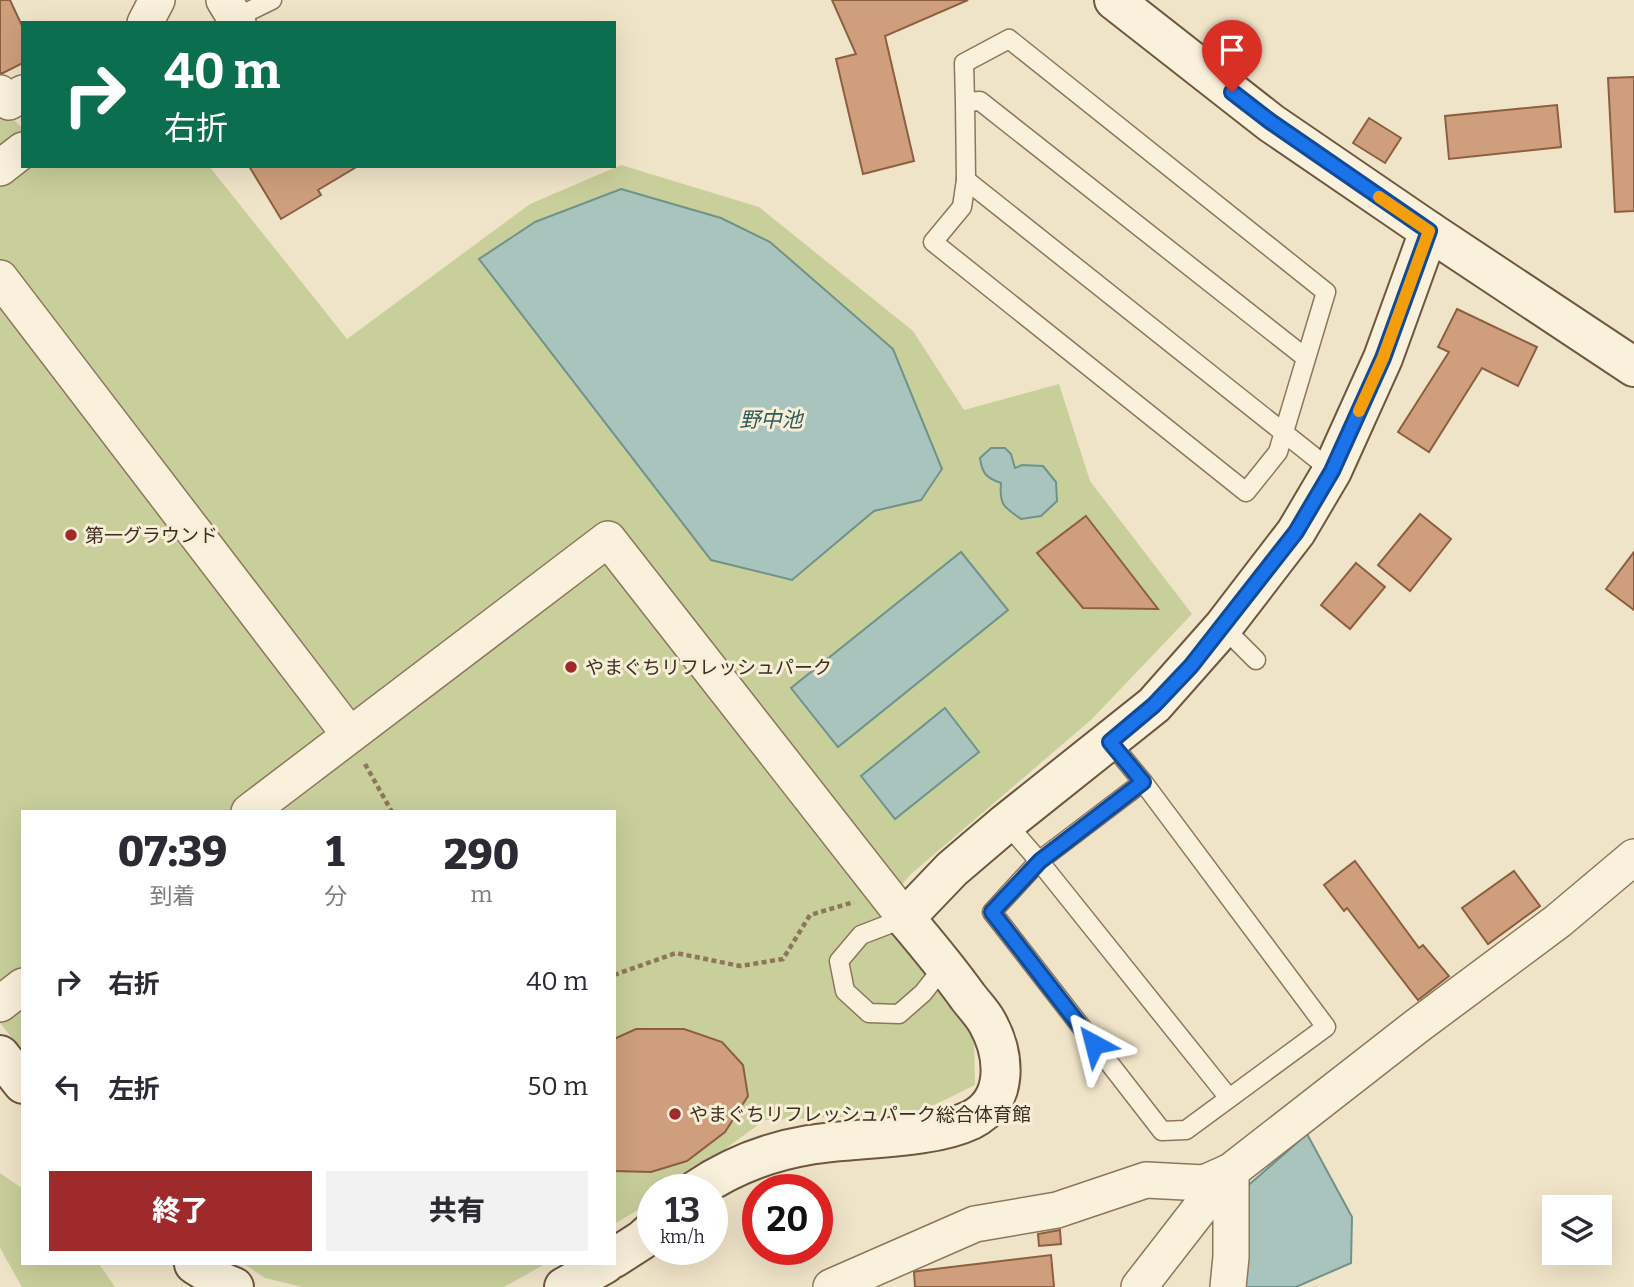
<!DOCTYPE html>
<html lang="ja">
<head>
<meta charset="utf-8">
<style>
  :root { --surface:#fff; --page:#f2f2f3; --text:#2b2b33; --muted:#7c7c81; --accent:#9e2a2b }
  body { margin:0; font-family:Bitter,"Noto Sans JP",serif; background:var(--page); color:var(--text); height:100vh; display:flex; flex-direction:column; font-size:26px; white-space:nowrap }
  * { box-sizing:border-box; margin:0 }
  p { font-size:23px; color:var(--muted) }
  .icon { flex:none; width:38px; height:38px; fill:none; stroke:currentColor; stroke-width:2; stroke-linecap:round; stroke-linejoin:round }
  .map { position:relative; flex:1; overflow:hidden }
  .drawer { position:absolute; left:21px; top:810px; width:595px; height:455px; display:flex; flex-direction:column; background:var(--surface); border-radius:0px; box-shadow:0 7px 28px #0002 }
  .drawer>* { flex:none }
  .guide { position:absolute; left:21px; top:21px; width:595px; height:147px; border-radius:0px; box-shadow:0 7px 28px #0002; background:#0b6e4f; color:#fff; overflow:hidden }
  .controls { position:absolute; left:1542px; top:1195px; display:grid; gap:14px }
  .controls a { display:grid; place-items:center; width:70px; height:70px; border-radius:0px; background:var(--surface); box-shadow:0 7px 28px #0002; font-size:35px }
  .speed { position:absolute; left:637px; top:1174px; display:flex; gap:14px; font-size:35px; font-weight:700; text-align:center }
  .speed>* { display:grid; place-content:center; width:91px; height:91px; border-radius:50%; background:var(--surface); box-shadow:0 7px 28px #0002; line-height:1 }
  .speed small { font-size:18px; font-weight:400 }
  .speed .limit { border:10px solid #d22; background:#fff; color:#111 }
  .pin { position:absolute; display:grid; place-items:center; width:60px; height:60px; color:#fff; margin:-72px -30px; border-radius:50% 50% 50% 0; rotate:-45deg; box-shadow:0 0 7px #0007 }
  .pin .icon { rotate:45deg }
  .me { position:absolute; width:77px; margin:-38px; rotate:322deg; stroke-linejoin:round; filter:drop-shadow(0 0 5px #0008) }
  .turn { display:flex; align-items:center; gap:24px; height:147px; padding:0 28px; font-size:32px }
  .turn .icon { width:91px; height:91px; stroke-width:2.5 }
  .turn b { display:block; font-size:49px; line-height:60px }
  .eta { display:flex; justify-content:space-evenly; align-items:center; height:119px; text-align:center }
  .eta b { font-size:42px; font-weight:800; line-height:49px }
  .cta { display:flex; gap:14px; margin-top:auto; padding:14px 28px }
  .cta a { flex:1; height:80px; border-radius:0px; background:var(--accent); color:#fff; font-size:28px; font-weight:800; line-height:80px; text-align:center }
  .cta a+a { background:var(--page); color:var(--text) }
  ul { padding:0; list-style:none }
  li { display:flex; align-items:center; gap:21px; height:105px; padding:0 28px }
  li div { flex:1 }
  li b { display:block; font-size:26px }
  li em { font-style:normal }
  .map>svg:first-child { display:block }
</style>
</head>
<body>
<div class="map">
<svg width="1634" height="1287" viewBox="0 0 1634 1287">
  <rect width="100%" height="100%" fill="#f0e4c8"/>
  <!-- green -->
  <g fill="#c9cf9b">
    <polygon points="0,106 23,129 23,166 209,166 347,339 530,204 621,165 759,207 913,331 964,410 1059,384 1090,481 1192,614 1092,719 910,875 878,913 974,1037 975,1085 916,1114 765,1120 668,1190 653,1190 653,1201 614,1224 614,812 23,812 23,1052 0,1023"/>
    <polygon points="0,1173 23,1189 23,1264 99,1264 115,1287 22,1287 0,1248"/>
    <polygon points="244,1264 545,1264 504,1287 303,1287 265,1278"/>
  </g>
  <!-- water -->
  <g fill="#a9c4bc" stroke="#6f938a" stroke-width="2">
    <polygon points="621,189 721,218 770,242 893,349 942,469 921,500 874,511 792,580 711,560 479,259 535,222"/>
    <path d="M 991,448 L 1005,448 L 1011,454 L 1015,468 L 1022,465 L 1043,466 L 1056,482 L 1057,501 L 1041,516 L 1021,519 C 1004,507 999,505 1001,483 C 986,478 982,473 980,458 Z"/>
    <polygon points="961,552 1008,610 838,747 791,688"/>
    <polygon points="945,708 979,752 895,819 861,776"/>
    <polygon points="1307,1134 1352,1217 1351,1263 1296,1287 1241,1287 1244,1189"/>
  </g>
  <!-- building -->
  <g fill="#cf9f7d" stroke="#8d5f41" stroke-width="2">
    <polygon points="0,0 10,0 23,28 23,63 3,73 0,73"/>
    <polygon points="832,0 968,0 885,36 914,161 863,174 836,59 856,54"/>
    <polygon points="1634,77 1634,211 1615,212 1608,78"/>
    <polygon points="1557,105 1561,147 1449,159 1445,116"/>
    <polygon points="1369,118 1401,138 1385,163 1353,143"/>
    <polygon points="249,166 358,166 318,190 321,195 281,219"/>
    <polygon points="1457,309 1537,347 1518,386 1482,368 1429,452 1398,432 1449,352 1438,347"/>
    <polygon points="1420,514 1451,539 1410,591 1378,565"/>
    <polygon points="1086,516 1158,609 1083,608 1037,553"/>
    <polygon points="1634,552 1634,610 1606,589"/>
    <polygon points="1356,563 1385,587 1350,629 1321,605"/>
    <polygon points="1355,861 1419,948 1423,945 1449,976 1418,1000 1347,908 1344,911 1324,885"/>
    <polygon points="1514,871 1540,906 1488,944 1462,908"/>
    <polygon points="636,1029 684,1029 722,1042 743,1065 748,1096 725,1132 687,1161 651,1172 614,1171 614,1039"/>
    <polygon points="1060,1230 1061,1244 1039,1246 1038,1234"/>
    <polygon points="1051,1255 1054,1287 915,1287 914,1272 918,1271"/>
  </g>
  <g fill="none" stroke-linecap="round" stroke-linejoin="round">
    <!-- lane casing -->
    <g stroke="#8d765c" stroke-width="21">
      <g id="lane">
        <polyline points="235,18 272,0"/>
        <polyline points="965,102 966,180 962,207 933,242 1246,492 1278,452 1326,292 1009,39 964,63 965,102 980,101 1306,358"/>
        <polyline points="966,180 1332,471"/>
        <polyline points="1223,627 1256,660"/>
        <polyline points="1110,742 1143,782 1039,861 992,912 1162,1131 1186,1130 1326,1027 1143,782"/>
        <polyline points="1006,823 1039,861 1229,1098"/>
        <polyline points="905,918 861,935 839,961 845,991 869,1013 899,1014 923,993 945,965"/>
      </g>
    </g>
    <!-- street casing -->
    <g stroke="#8d765c" stroke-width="38">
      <g id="street">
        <polyline points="224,0 238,23"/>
        <polyline points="145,23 157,0"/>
        <polyline points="0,93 9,102 23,93"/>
        <polyline points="0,168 23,150"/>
        <polyline points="0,278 349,734"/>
        <polyline points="249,812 608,539 905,918"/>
        <polyline points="0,1004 23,986"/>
        <polyline points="831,1287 975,1224 1057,1210 1146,1180 1204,1183 1231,1171 1231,1257 1228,1287"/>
        <polyline points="1139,1287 1205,1202 1231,1171 1417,1026 1558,921 1634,857"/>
      </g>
    </g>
    <!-- secondary casing -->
    <g stroke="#6f573f" stroke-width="42">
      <g id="secondary">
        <polyline points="1114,0 1271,123 1429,231 1634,367"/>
        <polyline points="0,1055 23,1084"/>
        <path d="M 696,1190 C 731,1166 767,1152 809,1145 C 856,1137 929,1140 971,1120 C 1010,1101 1005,1054 987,1022 C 982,1013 974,1005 968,997 C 948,969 927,944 905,918 L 952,869 L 1006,823 L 1154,705 L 1223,627 L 1296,532 L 1332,471 L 1383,358 L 1429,231"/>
        <polyline points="614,1258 642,1240 653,1230"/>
        <polyline points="194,1264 222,1282 234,1287"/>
        <polyline points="564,1287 605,1264"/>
      </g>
    </g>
    <!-- path -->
    <g stroke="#8d765c" stroke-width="4.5" stroke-dasharray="5 3.5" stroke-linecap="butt">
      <polyline points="365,764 392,812"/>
      <polyline points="614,975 676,953 740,966 783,959 810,915 854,902"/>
    </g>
    <!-- lane -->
    <use href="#lane" stroke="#faf1dc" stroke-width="18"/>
    <!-- street -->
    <use href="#street" stroke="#faf1dc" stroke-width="35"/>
    <!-- secondary -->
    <use href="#secondary" stroke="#faf1dc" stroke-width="38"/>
  </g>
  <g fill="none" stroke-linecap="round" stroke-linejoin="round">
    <!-- route casing -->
    <g stroke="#114b97" stroke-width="18">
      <polyline id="route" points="1094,1044 992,912 1040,861 1143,782 1110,742 1154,705 1191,666 1296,532 1332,471 1383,358 1429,231 1271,122 1232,92"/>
    </g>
    <!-- route -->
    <use href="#route" stroke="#1a73e8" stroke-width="12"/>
    <!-- slow -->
    <polyline stroke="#f59e0b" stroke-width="12" points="1359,411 1383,358 1429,231 1379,197"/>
  </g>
  <!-- markers -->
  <g fill="#9e2a2b" stroke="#f7eed8" stroke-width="2.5">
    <circle cx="71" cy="535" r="7"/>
    <circle cx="571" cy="667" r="7"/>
    <circle cx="675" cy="1114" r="7"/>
  </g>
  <g text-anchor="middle" stroke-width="6" stroke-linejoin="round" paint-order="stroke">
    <!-- poi labels -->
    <g font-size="19" fill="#3d2e20" stroke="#f7eed8" text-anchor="start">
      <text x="85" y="542">第一グラウンド</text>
      <text x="585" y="674">やまぐちリフレッシュパーク</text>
      <text x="689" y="1121">やまぐちリフレッシュパーク総合体育館</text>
    </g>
    <!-- water labels -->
    <g font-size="21" font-style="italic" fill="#2f5d5a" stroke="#f7eed8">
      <text x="771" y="427">野中池</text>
    </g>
  </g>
</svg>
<div class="controls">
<a><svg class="icon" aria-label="layers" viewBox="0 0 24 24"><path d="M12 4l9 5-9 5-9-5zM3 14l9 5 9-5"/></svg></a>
</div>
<div class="speed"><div>13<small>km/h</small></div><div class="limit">20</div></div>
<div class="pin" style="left:1232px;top:92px;background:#d93025"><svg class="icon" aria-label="arrive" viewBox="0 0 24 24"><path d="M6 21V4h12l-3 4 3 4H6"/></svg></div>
<svg class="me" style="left:1094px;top:1044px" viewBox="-20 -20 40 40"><path d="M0-17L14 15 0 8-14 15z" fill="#1a73e8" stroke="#fff" stroke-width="4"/></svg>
<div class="guide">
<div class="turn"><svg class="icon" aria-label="right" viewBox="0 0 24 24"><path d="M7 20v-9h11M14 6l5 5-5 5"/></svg><div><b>40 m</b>右折</div></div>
</div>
<section class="drawer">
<div class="eta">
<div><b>07:39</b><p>到着</p></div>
<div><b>1</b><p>分</p></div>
<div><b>290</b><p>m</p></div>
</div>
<ul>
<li><svg class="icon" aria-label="right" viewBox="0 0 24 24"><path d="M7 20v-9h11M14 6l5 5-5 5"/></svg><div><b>右折</b></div><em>40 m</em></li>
<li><svg class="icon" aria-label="left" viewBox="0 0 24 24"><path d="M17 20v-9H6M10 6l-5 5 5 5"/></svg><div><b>左折</b></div><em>50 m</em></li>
</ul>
<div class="cta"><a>終了</a><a>共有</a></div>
</section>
</div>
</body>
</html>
